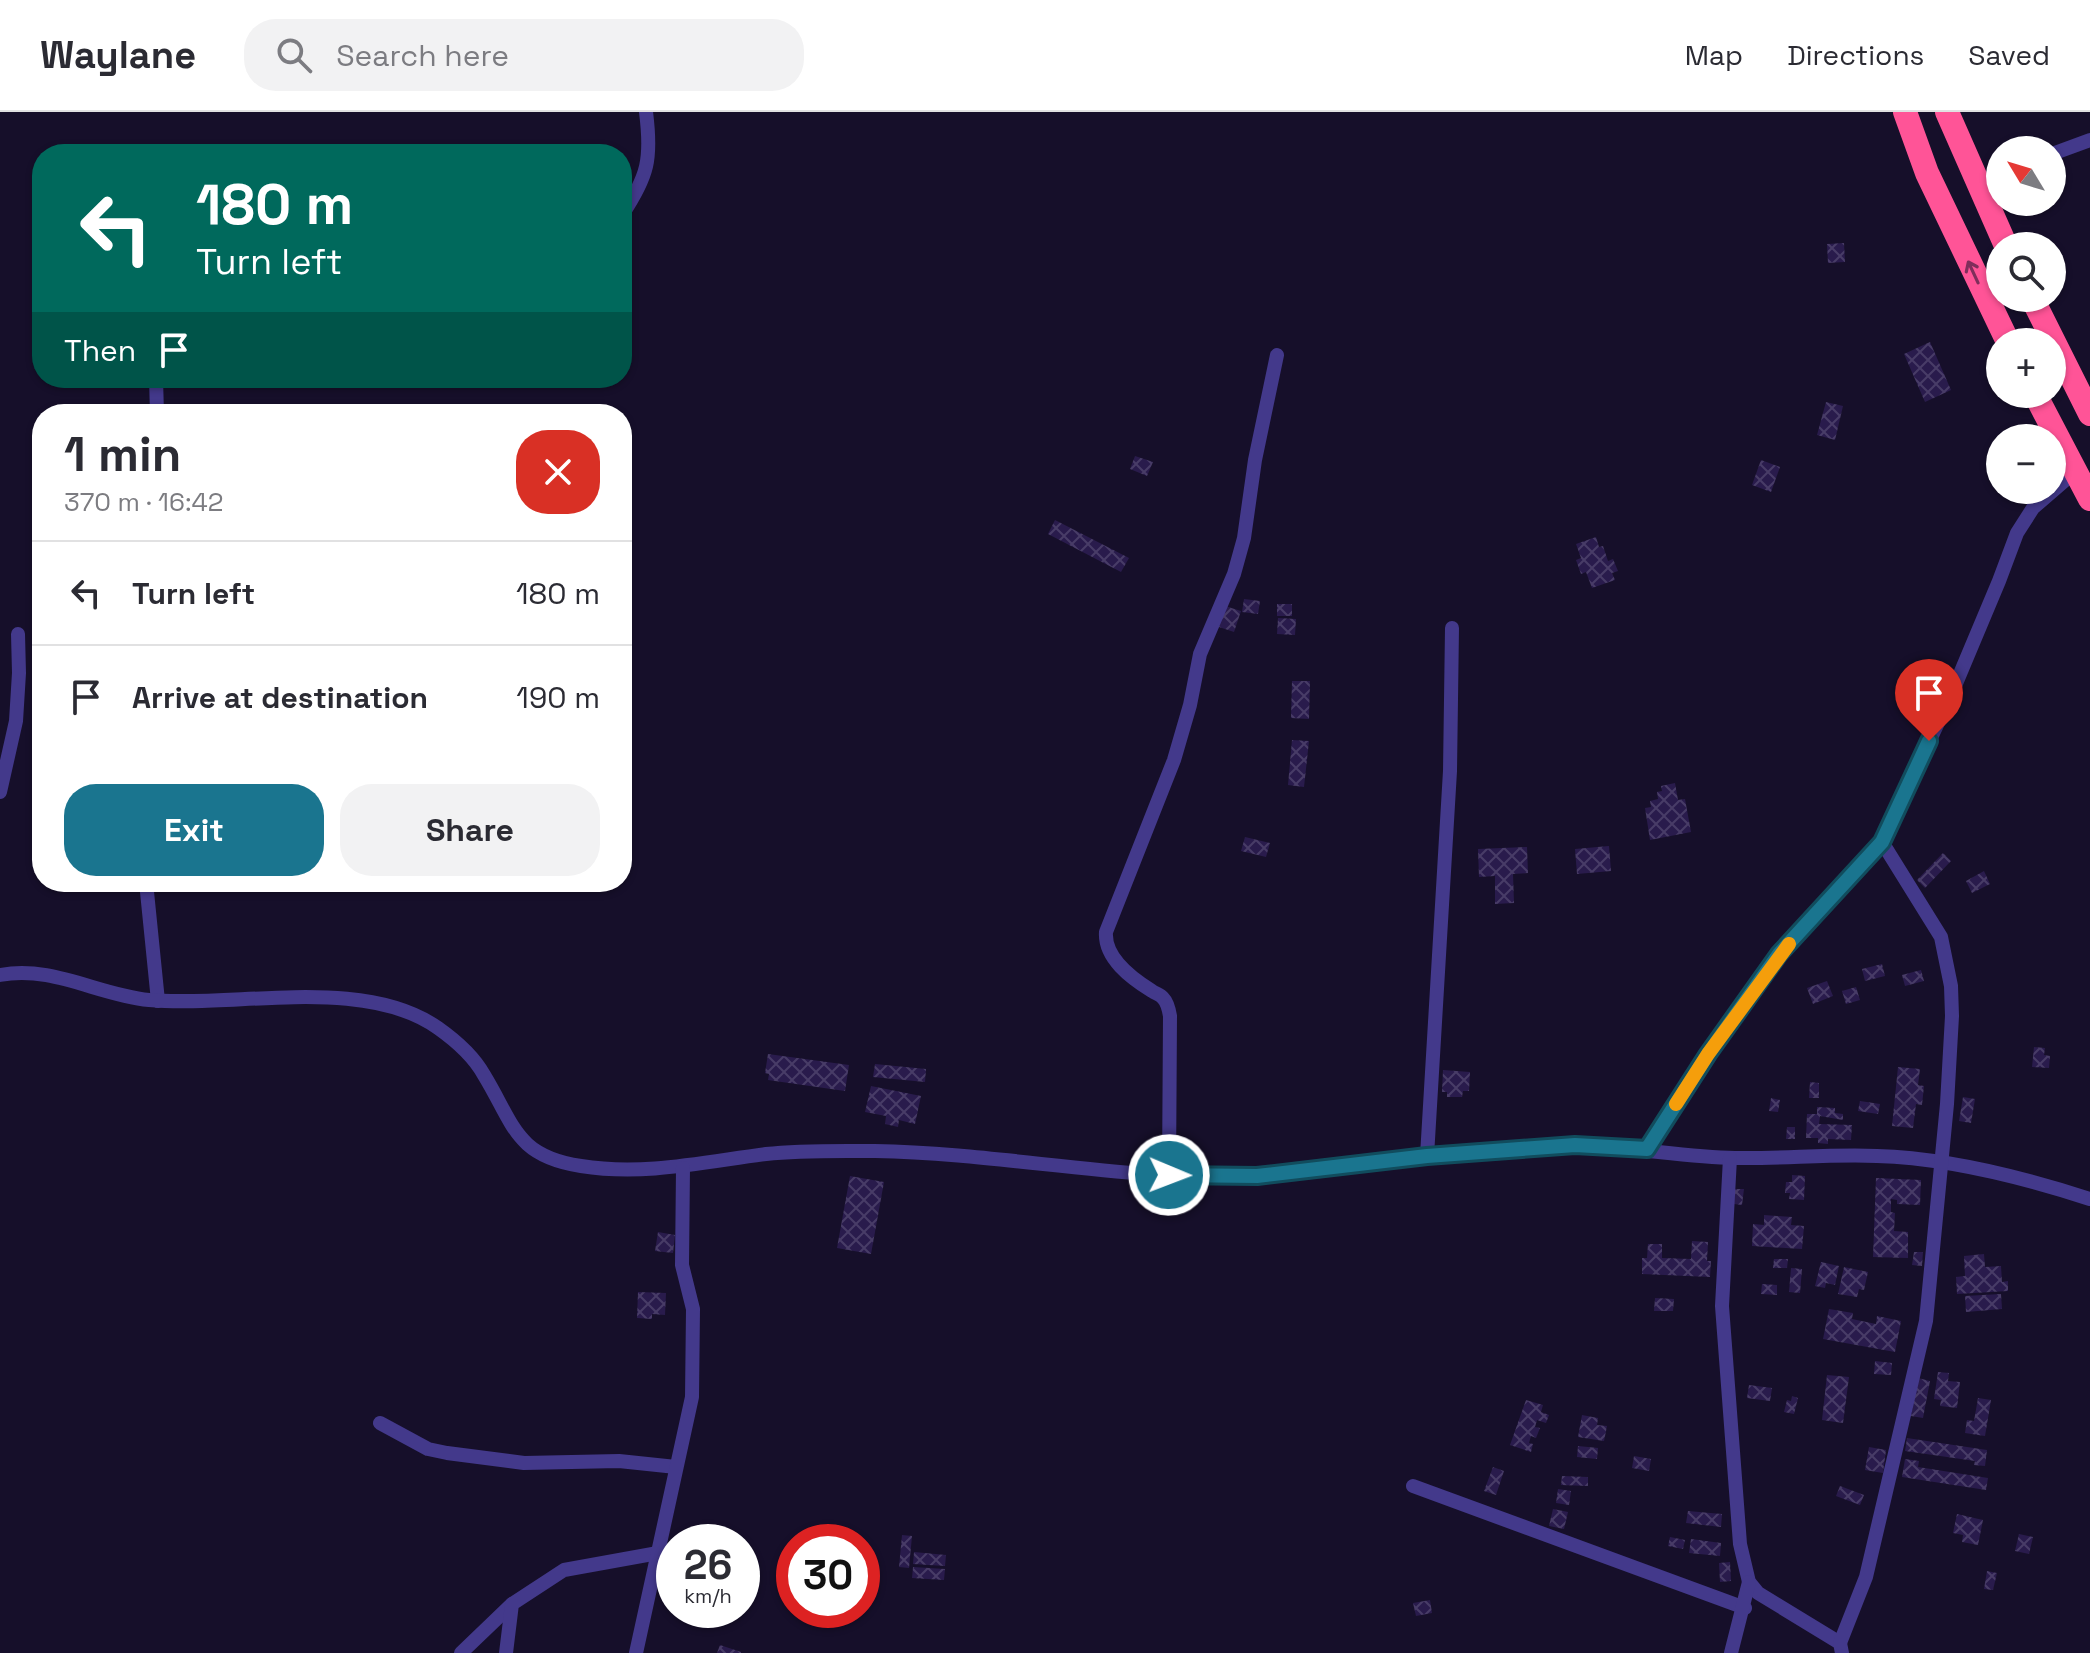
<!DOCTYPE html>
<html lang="en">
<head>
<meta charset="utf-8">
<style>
  :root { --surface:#fff; --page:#f2f2f3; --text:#2b2b33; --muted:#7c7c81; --line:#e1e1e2; --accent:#1a758f }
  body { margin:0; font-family:"Space Grotesk",sans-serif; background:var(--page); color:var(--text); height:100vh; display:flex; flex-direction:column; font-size:30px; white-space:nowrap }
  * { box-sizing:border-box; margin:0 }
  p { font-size:26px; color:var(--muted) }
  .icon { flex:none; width:44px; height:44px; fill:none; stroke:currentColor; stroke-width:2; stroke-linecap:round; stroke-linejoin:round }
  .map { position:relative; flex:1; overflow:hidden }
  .sheet { position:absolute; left:32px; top:292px; width:600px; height:488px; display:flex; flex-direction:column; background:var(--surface); border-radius:32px; box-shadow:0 2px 6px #0004 }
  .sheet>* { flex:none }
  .top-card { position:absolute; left:32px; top:32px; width:600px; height:244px; border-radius:32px; box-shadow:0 2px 6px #0004; background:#00695c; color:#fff; overflow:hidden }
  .needle { width:52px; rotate:308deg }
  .tools { position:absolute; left:1986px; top:24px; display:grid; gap:16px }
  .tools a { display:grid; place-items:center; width:80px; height:80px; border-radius:50%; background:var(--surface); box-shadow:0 2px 6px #0004; font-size:40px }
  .speed { position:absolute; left:656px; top:1412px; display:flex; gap:16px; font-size:40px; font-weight:700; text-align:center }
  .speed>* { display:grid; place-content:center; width:104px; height:104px; border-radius:50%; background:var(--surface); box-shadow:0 2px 6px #0004; line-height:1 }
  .speed small { font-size:20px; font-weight:400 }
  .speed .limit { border:12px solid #d22; background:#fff; color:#111 }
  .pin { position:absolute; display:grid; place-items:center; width:68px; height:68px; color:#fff; margin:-82px -34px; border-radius:50% 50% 50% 0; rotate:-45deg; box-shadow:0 0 8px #0007 }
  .pin .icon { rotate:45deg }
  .me { position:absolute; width:88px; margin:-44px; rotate:91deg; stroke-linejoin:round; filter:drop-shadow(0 0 6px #0008) }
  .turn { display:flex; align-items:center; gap:28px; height:168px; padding:0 32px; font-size:36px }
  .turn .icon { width:104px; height:104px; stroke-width:2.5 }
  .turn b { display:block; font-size:56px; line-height:68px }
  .then { display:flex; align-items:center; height:76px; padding:0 32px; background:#0003; gap:16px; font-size:30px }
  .round { display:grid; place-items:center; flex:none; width:84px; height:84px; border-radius:32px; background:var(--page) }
  .overview { display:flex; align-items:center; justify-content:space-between; height:136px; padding:0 32px }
  h1 { font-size:48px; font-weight:700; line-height:60px }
  .action { display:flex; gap:16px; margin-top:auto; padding:16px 32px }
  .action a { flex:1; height:92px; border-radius:32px; background:var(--accent); color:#fff; font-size:32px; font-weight:700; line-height:92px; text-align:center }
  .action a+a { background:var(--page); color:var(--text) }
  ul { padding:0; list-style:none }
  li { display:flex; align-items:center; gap:24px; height:104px; padding:0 32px; border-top:2px solid var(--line) }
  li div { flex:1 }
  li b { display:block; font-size:30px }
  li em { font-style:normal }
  header { display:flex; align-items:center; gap:48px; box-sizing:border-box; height:112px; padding:0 40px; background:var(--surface); border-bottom:2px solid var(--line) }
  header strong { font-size:38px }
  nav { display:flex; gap:44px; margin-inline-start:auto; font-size:28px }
  .search { width:560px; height:72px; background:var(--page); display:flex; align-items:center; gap:20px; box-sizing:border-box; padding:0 28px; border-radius:32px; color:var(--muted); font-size:30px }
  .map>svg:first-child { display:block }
</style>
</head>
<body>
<header>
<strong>Waylane</strong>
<div class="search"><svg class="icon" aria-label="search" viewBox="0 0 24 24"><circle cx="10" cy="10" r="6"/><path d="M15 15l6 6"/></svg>Search here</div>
<nav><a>Map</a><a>Directions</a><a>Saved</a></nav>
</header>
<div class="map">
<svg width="2090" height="1541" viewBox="0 0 2090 1541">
  <defs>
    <pattern id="building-cross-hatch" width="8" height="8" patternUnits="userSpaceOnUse" patternTransform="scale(2)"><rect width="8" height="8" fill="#291b4c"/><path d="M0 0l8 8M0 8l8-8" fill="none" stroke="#483c67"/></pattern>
  </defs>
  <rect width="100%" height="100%" fill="#160f2a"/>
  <!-- building -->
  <g fill="url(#building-cross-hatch)">
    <polygon points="1844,131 1845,150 1828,151 1827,132"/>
    <polygon points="1930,230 1951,278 1925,290 1904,242"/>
    <polygon points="1826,290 1843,294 1835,328 1817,323"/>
    <polygon points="1135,344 1153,350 1147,364 1130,357"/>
    <polygon points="1761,348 1780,355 1771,380 1752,373"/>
    <polygon points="1055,408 1129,446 1121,460 1048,422"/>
    <polygon points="1596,425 1599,435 1603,434 1608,449 1613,447 1618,459 1612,461 1615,468 1592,476 1586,460 1581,462 1576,448 1581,446 1576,432"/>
    <polygon points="1244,487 1260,489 1258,502 1242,500"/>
    <rect x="1277" y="492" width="15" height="12"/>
    <polygon points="1225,494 1241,499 1234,520 1219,515"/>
    <polygon points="1278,506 1296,507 1295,523 1277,522"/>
    <polygon points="1292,569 1310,569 1309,607 1291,606"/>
    <polygon points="1292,628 1309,629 1304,675 1288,673"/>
    <polygon points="1675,671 1678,688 1685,687 1691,720 1650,728 1645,696 1651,695 1650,689 1658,687 1657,680 1662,679 1661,674"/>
    <polygon points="1245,725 1270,731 1266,745 1241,739"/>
    <polygon points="1609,734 1611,759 1577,762 1575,737"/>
    <polygon points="1527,735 1528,761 1513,762 1514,791 1495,792 1495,764 1479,765 1478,737"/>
    <polygon points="1943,741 1951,749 1925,776 1917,768"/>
    <polygon points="1984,759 1990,772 1972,781 1966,769"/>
    <polygon points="1882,852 1885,864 1865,869 1862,857"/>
    <polygon points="1921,858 1924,869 1905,874 1902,863"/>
    <polygon points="1827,869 1833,884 1813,892 1807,876"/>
    <polygon points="1856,875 1860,888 1846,892 1842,879"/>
    <polygon points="2034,935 2045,936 2044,943 2050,944 2049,956 2032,955"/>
    <polygon points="768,942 849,953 845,979 768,968 769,962 765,961"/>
    <polygon points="875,952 926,957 925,970 873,965"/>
    <polygon points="1898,955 1920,957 1918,973 1924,974 1922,993 1916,992 1913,1016 1892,1014"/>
    <polygon points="1443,958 1470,960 1469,979 1463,979 1462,985 1447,985 1447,980 1442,980"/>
    <polygon points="1810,970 1819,971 1819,986 1809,986"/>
    <polygon points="871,974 921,984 915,1012 899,1008 898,1015 885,1012 886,1004 865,1000"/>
    <polygon points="1963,985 1975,987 1971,1011 1959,1009"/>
    <polygon points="1771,986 1780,988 1778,1000 1769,999"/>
    <polygon points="1860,989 1880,992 1878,1002 1858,999"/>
    <polygon points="1817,995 1835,996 1835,1001 1843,1002 1843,1008 1820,1004 1819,1012 1852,1013 1851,1028 1828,1027 1828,1032 1818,1031 1818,1026 1806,1026 1807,1002 1817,1002"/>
    <polygon points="1787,1015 1795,1015 1795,1027 1786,1027"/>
    <polygon points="1792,1063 1805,1064 1804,1088 1789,1087 1790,1081 1785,1081 1786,1070 1792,1070"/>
    <polygon points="850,1064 884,1070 871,1142 837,1136"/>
    <polygon points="1876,1066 1921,1068 1920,1093 1897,1092 1897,1088 1891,1087 1891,1100 1895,1101 1894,1119 1908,1120 1908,1146 1873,1145"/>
    <polygon points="1735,1077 1744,1077 1742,1093 1734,1092"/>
    <polygon points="1764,1103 1792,1105 1791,1113 1804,1114 1802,1137 1752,1134 1753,1112 1764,1113"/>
    <polygon points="658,1120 675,1123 673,1141 655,1139"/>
    <polygon points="1692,1129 1708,1130 1707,1149 1711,1149 1710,1165 1642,1162 1642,1146 1647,1146 1648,1132 1662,1132 1662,1146 1691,1147"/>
    <polygon points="1914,1140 1923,1140 1922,1154 1912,1153"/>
    <polygon points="1984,1142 1985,1155 2001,1154 2002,1170 2008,1169 2008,1179 1957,1182 1956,1165 1965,1164 1964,1144"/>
    <polygon points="1774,1147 1788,1147 1787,1156 1773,1156"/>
    <polygon points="1821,1150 1839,1154 1835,1173 1826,1171 1825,1176 1815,1174"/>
    <polygon points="1844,1155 1868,1160 1864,1178 1859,1177 1857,1185 1838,1182"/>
    <polygon points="1791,1156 1802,1157 1800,1181 1789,1180"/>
    <polygon points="1762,1172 1777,1173 1777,1183 1761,1182"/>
    <polygon points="638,1180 666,1181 665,1203 652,1202 652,1207 637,1206"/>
    <polygon points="2001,1182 2002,1197 1966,1200 1965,1184"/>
    <polygon points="1655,1186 1674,1187 1673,1199 1654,1199"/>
    <polygon points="1829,1197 1853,1201 1852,1207 1876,1212 1877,1204 1901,1209 1895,1240 1823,1227"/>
    <polygon points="1875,1249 1892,1251 1891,1263 1874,1262"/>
    <polygon points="1938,1260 1949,1261 1948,1269 1960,1270 1957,1296 1940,1294 1941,1288 1934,1287"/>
    <polygon points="1827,1263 1849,1265 1843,1311 1822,1308"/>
    <polygon points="1918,1266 1930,1269 1923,1306 1911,1304"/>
    <polygon points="1749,1273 1772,1276 1770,1289 1747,1286"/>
    <polygon points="1792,1284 1798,1286 1794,1302 1784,1300 1787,1288 1791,1289"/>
    <polygon points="1978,1286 1991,1288 1985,1324 1965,1321 1967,1308 1974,1309"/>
    <polygon points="1526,1288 1543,1293 1541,1300 1549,1303 1546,1311 1537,1308 1535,1315 1540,1316 1536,1326 1531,1324 1529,1331 1533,1332 1531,1340 1510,1333"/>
    <polygon points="1582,1303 1598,1306 1597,1313 1607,1314 1604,1329 1578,1325"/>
    <polygon points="1907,1326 1987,1338 1985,1354 1974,1353 1975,1349 1905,1339"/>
    <polygon points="1578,1334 1598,1336 1597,1347 1577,1345"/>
    <polygon points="1869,1335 1886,1338 1883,1361 1865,1358"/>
    <polygon points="1634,1344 1651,1347 1649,1359 1632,1356"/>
    <polygon points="1905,1347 1919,1349 1918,1355 1988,1366 1986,1378 1902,1365"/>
    <polygon points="1493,1355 1504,1359 1496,1383 1484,1379"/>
    <polygon points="1562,1364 1588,1365 1588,1374 1561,1373"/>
    <polygon points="1840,1374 1864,1383 1860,1393 1836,1384"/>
    <polygon points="1558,1377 1571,1379 1569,1393 1556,1391"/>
    <polygon points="1553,1397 1568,1400 1564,1417 1549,1414"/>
    <polygon points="1688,1399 1722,1402 1721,1415 1686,1411"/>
    <polygon points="1957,1402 1983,1408 1978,1433 1962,1430 1963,1423 1953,1421"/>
    <polygon points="2019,1422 2033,1425 2029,1442 2015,1439"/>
    <polygon points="902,1423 912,1424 909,1456 899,1455"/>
    <polygon points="1670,1425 1685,1428 1683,1437 1668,1434"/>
    <polygon points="1691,1427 1721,1431 1720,1444 1689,1441"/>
    <polygon points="914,1440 946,1443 945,1454 913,1452"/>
    <polygon points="1730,1450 1731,1469 1720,1470 1719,1451"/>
    <polygon points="913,1455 945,1457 944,1468 912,1466"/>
    <polygon points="1987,1459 1997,1461 1993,1478 1984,1477"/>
    <polygon points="1430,1488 1432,1501 1416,1504 1413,1491"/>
    <polygon points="831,1498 845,1498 839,1514 826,1509"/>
    <polygon points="720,1533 741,1540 741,1541 717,1541"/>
  </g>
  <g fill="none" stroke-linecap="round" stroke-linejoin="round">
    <!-- street -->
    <g stroke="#43398b" stroke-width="14">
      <polyline points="2052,42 2090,28"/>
      <polyline points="1977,70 2000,62"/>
      <path d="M 622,103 C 648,64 652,47 646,0"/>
      <polyline points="156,266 157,302"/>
      <polyline points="0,680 16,609 19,561 18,522"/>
      <polyline points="146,770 158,889"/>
      <path d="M 0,863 C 52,853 98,883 149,888 C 236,896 363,863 438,916 C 455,928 474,945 484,963 C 514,1012 515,1044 581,1054 C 644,1064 704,1050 766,1042 C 801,1038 839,1039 875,1039 C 1002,1041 1129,1070 1256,1064 C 1314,1062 1372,1049 1430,1044 C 1480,1039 1532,1032 1582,1034 C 1633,1035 1684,1045 1735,1046 C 1782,1047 1829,1042 1877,1044 C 1948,1046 2022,1065 2090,1087"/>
      <polyline points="1647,1037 1708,942 1779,842 1882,730 1952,581 1999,469 2017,421 2033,396 2077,358"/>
      <polyline points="1427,1044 1450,659 1452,516"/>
      <polyline points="1730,1046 1722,1194 1740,1432 1749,1470 1758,1481 1840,1531 1842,1541"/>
      <path d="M 1169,1063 L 1170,904 C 1169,898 1167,890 1163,886 C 1160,882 1156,882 1152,879 C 1131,866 1104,846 1106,820 L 1174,648 L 1190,593 L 1200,542 L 1234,462 L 1244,426 L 1255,348 L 1277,243"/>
      <polyline points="380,1311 428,1337 447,1341 524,1351 619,1349 676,1355"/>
      <polyline points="1413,1374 1745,1496"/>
      <polyline points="1840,1531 1866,1465 1926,1209 1947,992 1952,904 1951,874 1941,825 1882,730"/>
      <polyline points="461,1541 512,1492"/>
      <polyline points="506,1541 512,1492 564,1458 658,1441"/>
      <polyline points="636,1541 692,1285 693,1197 682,1153 683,1056"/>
      <polyline points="1731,1541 1749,1470"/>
    </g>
    <!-- highway -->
    <g stroke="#ff5497" stroke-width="24">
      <polyline points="1905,0 1927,61 2008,230"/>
      <polyline points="1947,0 2006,134"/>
      <polyline points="2032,186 2090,302"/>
      <polyline points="2035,282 2090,387"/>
    </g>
  </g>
  <!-- one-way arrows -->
  <defs><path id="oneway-shaft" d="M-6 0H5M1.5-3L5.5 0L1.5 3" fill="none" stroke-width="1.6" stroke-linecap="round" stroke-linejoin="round" transform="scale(2)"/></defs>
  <use stroke="#7f2e5b" href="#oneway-shaft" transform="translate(1973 160) rotate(-115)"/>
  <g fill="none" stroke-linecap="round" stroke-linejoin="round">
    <!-- route casing -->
    <g stroke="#114c5d" stroke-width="20">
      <polyline id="route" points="1169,1063 1257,1064 1427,1044 1575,1033 1647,1037 1708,942 1779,842 1882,730 1929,629"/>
    </g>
    <!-- route -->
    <use href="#route" stroke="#1a758f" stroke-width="14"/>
    <!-- slow -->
    <polyline stroke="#f59e0b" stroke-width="14" points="1676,992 1708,942 1789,832"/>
  </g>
</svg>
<div class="tools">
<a><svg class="needle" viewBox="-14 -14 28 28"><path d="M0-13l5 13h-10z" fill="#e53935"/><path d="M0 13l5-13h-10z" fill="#7c7c81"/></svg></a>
<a><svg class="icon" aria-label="search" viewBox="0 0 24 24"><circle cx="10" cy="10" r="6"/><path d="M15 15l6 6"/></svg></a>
<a>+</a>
<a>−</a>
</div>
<div class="speed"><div>26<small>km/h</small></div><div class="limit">30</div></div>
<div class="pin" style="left:1929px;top:629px;background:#d93025"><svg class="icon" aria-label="arrive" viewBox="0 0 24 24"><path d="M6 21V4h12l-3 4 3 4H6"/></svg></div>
<svg class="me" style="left:1169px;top:1063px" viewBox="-20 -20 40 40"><circle r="17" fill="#1a758f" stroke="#fff" stroke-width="3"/><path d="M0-11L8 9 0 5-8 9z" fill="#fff"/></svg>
<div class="top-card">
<div class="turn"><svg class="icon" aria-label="left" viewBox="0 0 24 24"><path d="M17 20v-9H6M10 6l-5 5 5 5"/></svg><div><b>180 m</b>Turn left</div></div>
<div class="then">Then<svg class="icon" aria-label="arrive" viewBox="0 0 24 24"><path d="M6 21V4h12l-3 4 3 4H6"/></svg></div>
</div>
<section class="sheet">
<div class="overview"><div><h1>1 min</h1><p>370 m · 16:42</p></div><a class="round" style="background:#d93025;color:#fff"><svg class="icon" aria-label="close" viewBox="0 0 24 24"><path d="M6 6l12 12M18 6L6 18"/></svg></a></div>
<ul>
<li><svg class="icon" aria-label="left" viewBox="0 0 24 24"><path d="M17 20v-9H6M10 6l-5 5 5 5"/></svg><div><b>Turn left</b></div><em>180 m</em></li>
<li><svg class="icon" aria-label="arrive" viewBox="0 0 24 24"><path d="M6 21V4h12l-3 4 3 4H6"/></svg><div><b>Arrive at destination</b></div><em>190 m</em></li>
</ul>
<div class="action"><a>Exit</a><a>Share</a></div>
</section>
</div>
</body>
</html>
